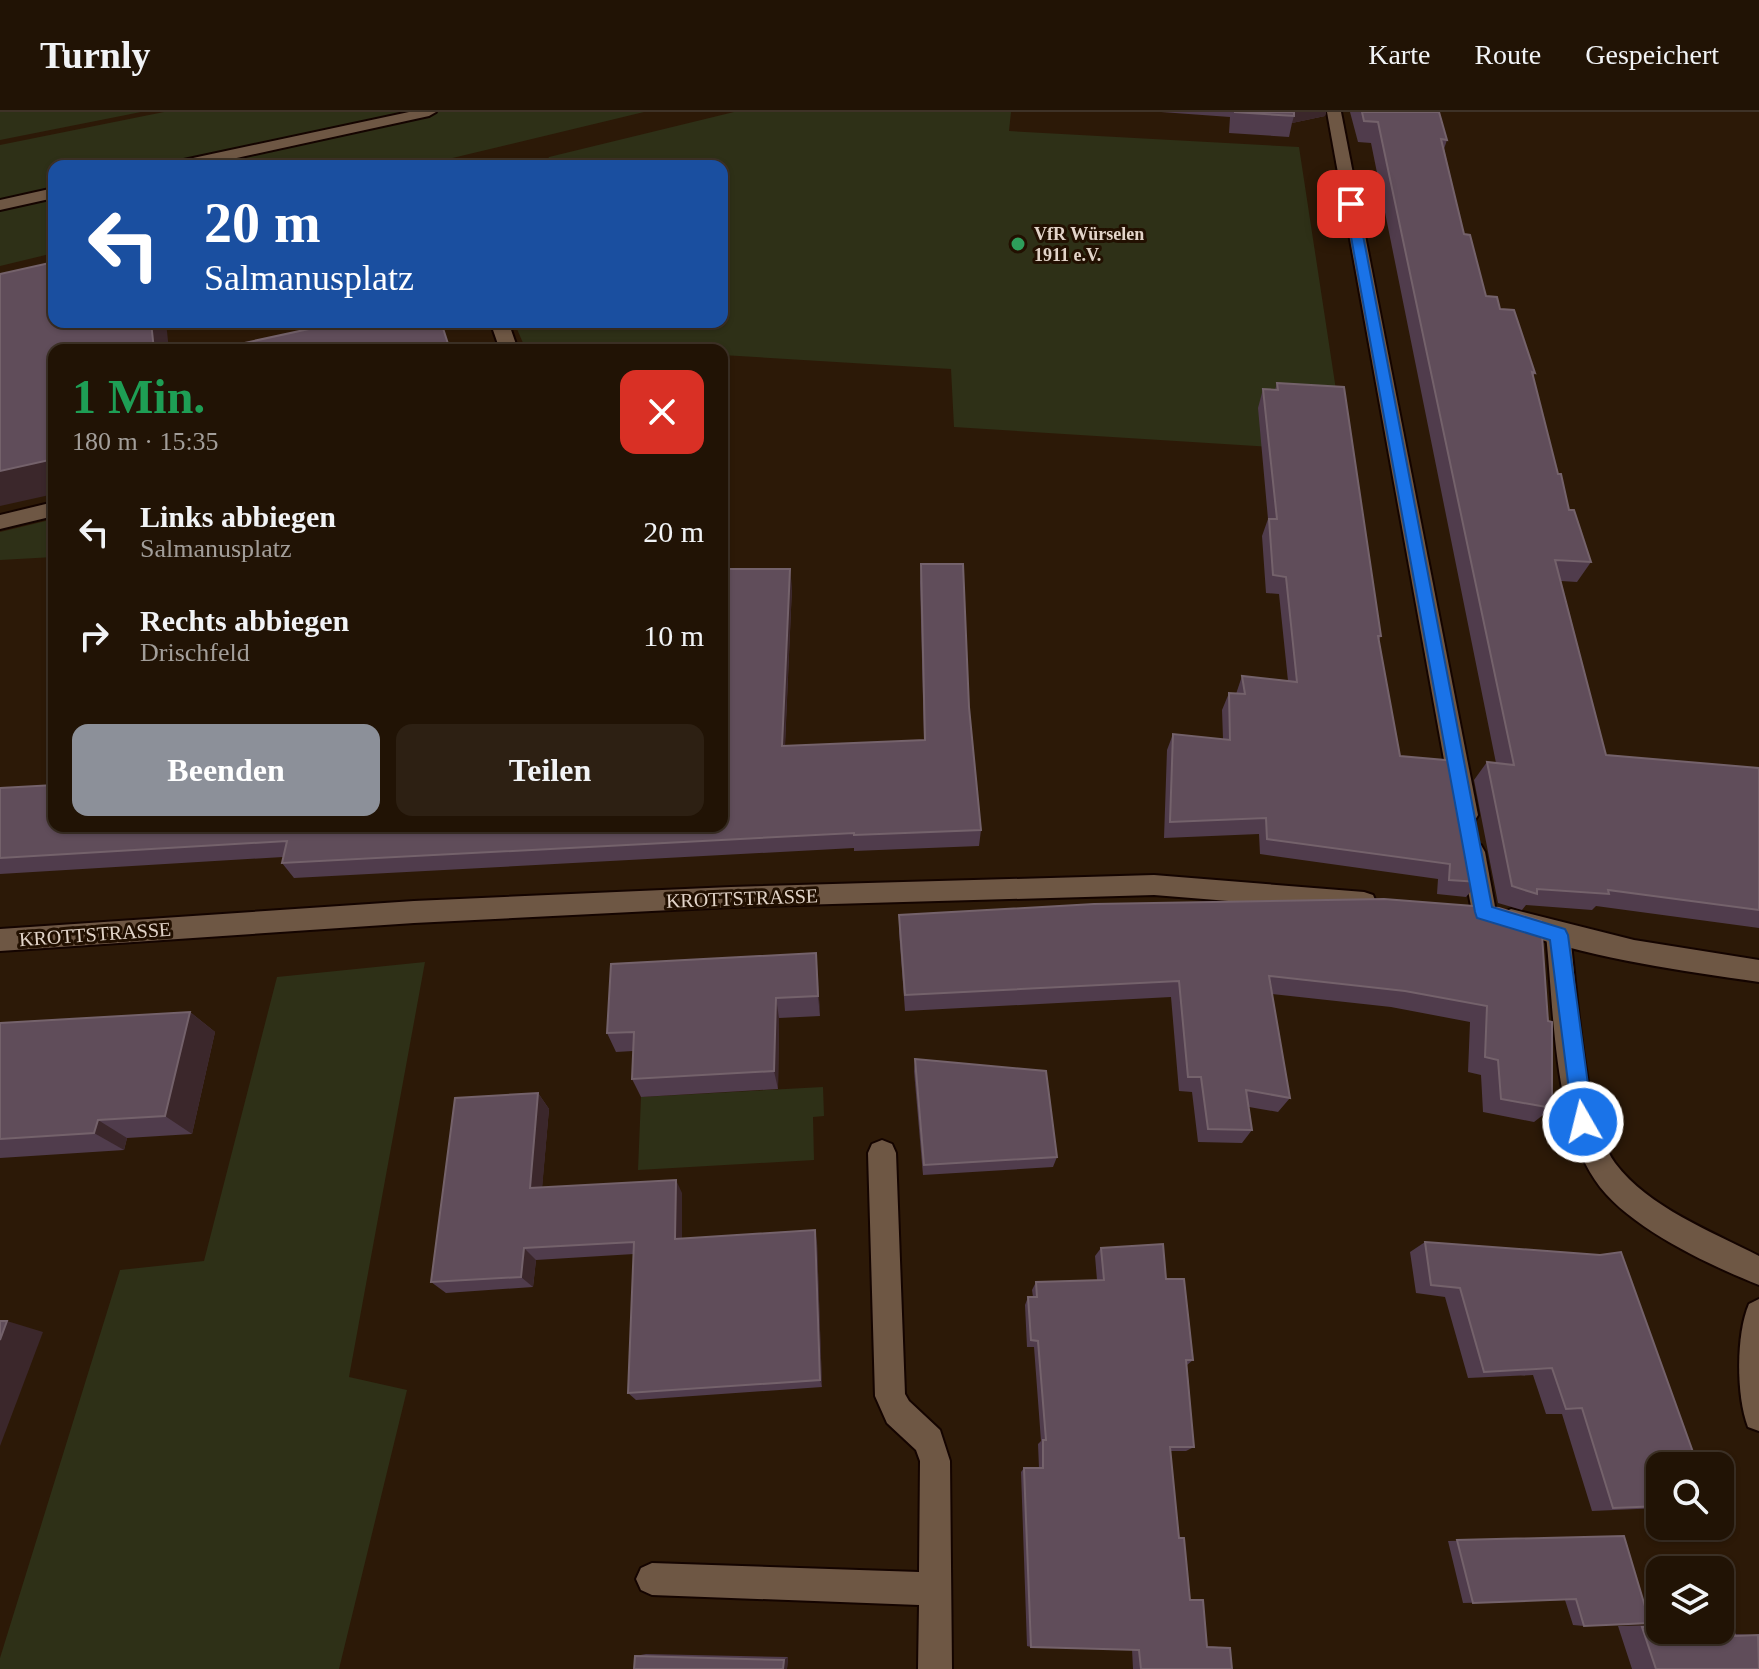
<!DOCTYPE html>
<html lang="de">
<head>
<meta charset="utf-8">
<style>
  :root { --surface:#211305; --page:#2d2013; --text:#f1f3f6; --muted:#a29e9a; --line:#3e3227; --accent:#8c9099 }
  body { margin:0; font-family:Georgia,serif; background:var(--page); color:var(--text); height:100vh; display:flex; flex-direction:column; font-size:30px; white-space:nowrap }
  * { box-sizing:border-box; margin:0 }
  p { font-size:26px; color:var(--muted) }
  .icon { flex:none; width:44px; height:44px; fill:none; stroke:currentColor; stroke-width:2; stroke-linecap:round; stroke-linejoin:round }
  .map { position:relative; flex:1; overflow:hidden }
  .panel { position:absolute; left:48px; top:232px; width:680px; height:488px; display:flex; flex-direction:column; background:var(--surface); border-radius:16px; box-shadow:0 2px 6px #0004,0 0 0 2px var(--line) }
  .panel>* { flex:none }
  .guide { position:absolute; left:48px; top:48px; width:680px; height:168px; border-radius:16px; box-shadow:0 2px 6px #0004,0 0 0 2px var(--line); background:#1a4fa0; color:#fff; overflow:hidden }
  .tools { position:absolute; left:1646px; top:1340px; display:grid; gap:16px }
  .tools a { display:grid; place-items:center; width:88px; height:88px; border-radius:16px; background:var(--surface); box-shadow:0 2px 6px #0004,0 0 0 2px var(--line); font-size:40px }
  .pin { position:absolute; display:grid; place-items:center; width:68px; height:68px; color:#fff; margin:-34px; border-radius:16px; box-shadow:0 4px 12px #0006 }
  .me { position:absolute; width:88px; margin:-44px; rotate:352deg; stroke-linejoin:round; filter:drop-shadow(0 0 6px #0008) }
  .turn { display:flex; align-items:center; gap:28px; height:168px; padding:0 24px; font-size:36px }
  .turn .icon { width:104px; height:104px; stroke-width:2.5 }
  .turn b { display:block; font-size:56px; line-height:68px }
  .round { display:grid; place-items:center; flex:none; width:84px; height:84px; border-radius:16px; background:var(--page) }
  .summary { display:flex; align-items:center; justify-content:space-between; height:136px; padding:0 24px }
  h1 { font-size:48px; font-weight:800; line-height:60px; color:#1e9e55 }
  .primary-button { display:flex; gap:16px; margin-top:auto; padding:16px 24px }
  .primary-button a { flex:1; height:92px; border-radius:16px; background:var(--accent); color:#fff; font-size:32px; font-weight:800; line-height:92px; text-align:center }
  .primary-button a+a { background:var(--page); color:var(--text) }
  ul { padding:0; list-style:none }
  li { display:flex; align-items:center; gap:24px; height:104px; padding:0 24px }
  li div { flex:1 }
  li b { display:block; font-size:30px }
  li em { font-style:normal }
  header { display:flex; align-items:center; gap:48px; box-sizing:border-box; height:112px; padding:0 40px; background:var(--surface); border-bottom:2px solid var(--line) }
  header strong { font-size:38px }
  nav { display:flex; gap:44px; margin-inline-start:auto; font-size:28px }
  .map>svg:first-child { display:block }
</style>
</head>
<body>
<header>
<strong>Turnly</strong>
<nav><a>Karte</a><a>Route</a><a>Gespeichert</a></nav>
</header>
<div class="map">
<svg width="1759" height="1557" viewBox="0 0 1759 1557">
  <rect width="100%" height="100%" fill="#2c1907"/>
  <!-- green -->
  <g fill="#2e3017">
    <polygon points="0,0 141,0 0,28"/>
    <polygon points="164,0 644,0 419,54 54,54 54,141 0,154 0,33"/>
    <polygon points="734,0 1011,0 1009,19 1299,35 1338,291 1272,335 954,315 951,257 722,243 722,238 526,238 514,210 722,210 722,54 544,54 549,45"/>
    <polygon points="54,407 54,445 0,448 0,420"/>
    <polygon points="425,850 349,1265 407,1278 339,1557 0,1557 0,1546 120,1158 204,1149 277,865"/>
    <polygon points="823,975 824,1004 813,1005 814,1048 638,1058 641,985"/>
  </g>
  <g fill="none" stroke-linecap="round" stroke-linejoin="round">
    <!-- lane casing -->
    <g stroke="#140400" stroke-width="4">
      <g id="lane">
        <polygon points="502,210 510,215 518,238 500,238 492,215"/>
        <polygon points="54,390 54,404 0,417 0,403"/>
        <path d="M 1558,812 L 1567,815 L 1570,823 C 1577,879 1584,1008 1615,1051 C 1649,1096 1711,1119 1759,1144 L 1759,1173 C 1709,1153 1625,1114 1595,1068 C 1553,1005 1554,897 1546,823 L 1549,815 Z"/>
      </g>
    </g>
    <!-- street casing -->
    <g stroke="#140400" stroke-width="4">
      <g id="street">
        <polygon points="1327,0 1341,0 1478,703 1474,710 1466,713 1458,710 1454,703"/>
        <polygon points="1473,730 1481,733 1485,740 1496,800 1493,807 1484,811 1475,807 1472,800 1461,740 1465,733"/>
        <polygon points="1154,763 1364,780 1373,783 1376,790 1373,797 1364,800 1154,783 731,795 414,811 0,839 0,817 414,789 731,775"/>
        <path d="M 1511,797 L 1634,828 L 1759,848 L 1759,870 C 1673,858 1584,845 1502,815 L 1499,808 L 1502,801 Z"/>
        <polygon points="882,1028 892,1032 896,1041 905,1282 909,1289 940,1318 950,1349 952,1557 918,1557 919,1493 652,1483 641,1478 636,1467 641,1456 652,1451 919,1460 920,1349 916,1338 887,1311 875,1284 868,1041 872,1032"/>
        <path d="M 1759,1187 L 1759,1319 L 1748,1315 C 1736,1284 1736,1222 1749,1192 Z"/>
      </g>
    </g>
    <!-- secondary casing -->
    <g stroke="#140400" stroke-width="4">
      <g id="secondary">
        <polygon points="409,0 436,0 429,4 200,54 171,54 179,49"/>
        <polygon points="54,76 54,86 0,98 0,88"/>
      </g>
    </g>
    <!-- lane -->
    <use href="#lane" fill="#6e5744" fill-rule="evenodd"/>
    <!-- street -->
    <use href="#street" fill="#6e5744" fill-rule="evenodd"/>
    <!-- secondary -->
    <use href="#secondary" fill="#6e5744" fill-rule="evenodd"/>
  </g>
  <!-- wall -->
  <g fill="#503c4c">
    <polygon points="1161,0 1326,0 1325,4 1292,11 1289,25 1229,21 1230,5"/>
    <polygon points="1350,0 1439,0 1447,28 1444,37 1464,122 1486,184 1500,197 1535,261 1533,265 1558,362 1569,398 1591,450 1577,470 1561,469 1606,643 1759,656 1759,816 1596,794 1592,798 1526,793 1522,798 1498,791 1474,668 1487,650 1496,651 1371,31 1358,30"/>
    <polygon points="1277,271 1381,524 1379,528 1400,644 1479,770 1466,785 1437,782 1438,767 1260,742 1259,722 1164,726 1167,638 1173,622 1223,627 1222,598 1229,581 1236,582 1242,564 1288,569 1279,482 1266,481 1262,424 1268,407 1258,296 1263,277 1275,278"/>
    <polygon points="921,452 969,595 981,718 979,734 854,739 854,736 294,766 282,751 283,745 0,762 0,676 54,714 722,714 792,475 785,634 924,628 920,470"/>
    <polygon points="1499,796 1552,996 1534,1010 1483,1000 1481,963 1468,960 1470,910 1391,895 1272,882 1290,986 1278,1000 1249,995 1252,1018 1242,1031 1198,1030 1192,980 1179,979 1171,885 905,899 899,820 899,803"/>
    <polygon points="816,841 820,904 779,906 778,977 641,985 632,967 633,939 616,940 607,921"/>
    <polygon points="190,900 215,920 192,1022 127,1026 124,1038 0,1046 0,911"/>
    <polygon points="915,947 1057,1045 1053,1055 923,1063 914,959"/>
    <polygon points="538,981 549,997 542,1075 682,1081 682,1127 817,1130 822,1275 636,1288 628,1281 634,1142 536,1148 533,1175 446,1181 431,1170"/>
    <polygon points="1425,1130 1660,1354 1660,1396 1592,1399 1562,1302 1546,1302 1533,1263 1468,1266 1445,1185 1416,1181 1410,1140"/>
    <polygon points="1101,1136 1166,1167 1193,1248 1187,1253 1194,1335 1186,1339 1170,1339 1179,1426 1190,1488 1207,1534 1230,1536 1232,1557 1133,1557 1132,1537 1031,1535 1027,1534 1021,1360 1024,1356 1039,1356 1038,1332 1041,1329 1034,1235 1027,1235 1025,1193 1028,1185 1033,1185 1032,1178 1036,1170 1097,1168 1095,1144"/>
    <polygon points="1624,1424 1584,1514 1573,1513 1565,1488 1463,1491 1448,1429"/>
    <polygon points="1660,1513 1660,1518 1734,1520 1734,1522 1758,1523 1759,1557 1632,1557 1618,1514"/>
    <polygon points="646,1542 788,1545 787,1557 635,1544"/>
  </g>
  <!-- shaded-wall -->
  <g fill="#3b272b">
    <polygon points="1290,0 1326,0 1325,4 1292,11 1294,4"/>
    <polygon points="151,210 166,210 169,238 154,238"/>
    <polygon points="54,347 54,382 0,394 0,359"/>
    <polygon points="790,457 792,475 784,651 782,634"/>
    <polygon points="816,841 818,862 820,904 818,884"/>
    <polygon points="776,886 779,906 778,977 774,959"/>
    <polygon points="190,900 215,920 192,1022 165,1004"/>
    <polygon points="538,981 549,997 541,1089 530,1076"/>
    <polygon points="98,1008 127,1026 124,1038 94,1021"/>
    <polygon points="676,1068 682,1081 682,1139 675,1127"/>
    <polygon points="815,1118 817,1130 822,1275 820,1268"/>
    <polygon points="524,1136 536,1148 533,1175 521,1165"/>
    <polygon points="7,1209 43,1220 0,1334 0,1228"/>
    <polygon points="788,1545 787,1557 783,1557 784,1548"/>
  </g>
  <!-- building -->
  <g fill="#604d5a" stroke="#74626b" stroke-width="2">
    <polygon points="1234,0 1294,0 1294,4"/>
    <polygon points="1362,0 1439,0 1447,28 1441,27 1464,122 1470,123 1486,184 1497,185 1500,197 1514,198 1535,261 1532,260 1558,362 1561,362 1569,398 1574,398 1591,450 1555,448 1606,643 1759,656 1759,798 1608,778 1609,782 1537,777 1537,782 1512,774 1487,650 1514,653 1378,10 1364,9"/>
    <polygon points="54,150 54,210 151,210 154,238 54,238 54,347 0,359 0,162"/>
    <polygon points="341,210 441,210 450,238 212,238"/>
    <polygon points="1277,271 1344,275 1381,524 1378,524 1400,644 1456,649 1479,770 1449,768 1450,752 1267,727 1266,706 1170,710 1173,622 1230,628 1229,581 1245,582 1242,564 1297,570 1286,465 1273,463 1269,407 1277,407 1263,277 1278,278"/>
    <polygon points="921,452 963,452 969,595 981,718 854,723 854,721 282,751 287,729 0,746 0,676 54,673 54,714 722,714 722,457 790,457 782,634 925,628"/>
    <polygon points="1384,787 1499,796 1541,809 1548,909 1552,910 1552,996 1501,987 1498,948 1485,945 1487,894 1405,879 1269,864 1290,986 1246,978 1252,1018 1208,1017 1201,965 1188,965 1179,869 905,883 899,803 1094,792"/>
    <polygon points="816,841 818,884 776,886 774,959 632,967 634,920 607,921 611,852"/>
    <polygon points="190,900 165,1004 98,1008 94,1021 0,1027 0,911"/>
    <polygon points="915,947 1046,959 1057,1045 924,1053"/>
    <polygon points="538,981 530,1076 676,1068 675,1127 815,1118 820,1268 628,1281 634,1130 524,1136 521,1165 431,1170 455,986"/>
    <polygon points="1425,1130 1600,1143 1621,1140 1698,1354 1660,1354 1660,1394 1613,1396 1582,1296 1566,1297 1552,1256 1484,1260 1460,1176 1431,1173"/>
    <polygon points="1163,1132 1166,1167 1184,1167 1193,1248 1186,1248 1194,1335 1170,1335 1179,1426 1184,1426 1190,1488 1203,1488 1207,1535 1230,1536 1232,1557 1141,1557 1139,1538 1031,1535 1024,1356 1043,1356 1043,1328 1046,1328 1038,1229 1031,1228 1028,1185 1037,1185 1036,1170 1104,1168 1101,1136"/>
    <polygon points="0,1209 7,1209 0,1228"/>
    <polygon points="1624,1424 1650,1511 1584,1514 1576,1487 1473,1491 1457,1428"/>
    <polygon points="1720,1514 1721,1514 1724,1520 1734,1520 1735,1524 1758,1523 1759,1557 1656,1557 1642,1515 1660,1515 1660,1518 1720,1518"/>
    <polygon points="635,1544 784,1548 783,1557 634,1557"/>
  </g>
  <!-- route -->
  <polygon fill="#1a73e8" stroke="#114b97" stroke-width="2" points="1351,89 1357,92 1492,795 1565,817 1568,823 1593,1010 1590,1017 1583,1020 1576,1017 1573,1010 1550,828 1477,806 1475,800 1345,92"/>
  <!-- markers -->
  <circle fill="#2e9e5b" stroke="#221001" stroke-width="3" cx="1018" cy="132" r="8"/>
  <g text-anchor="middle" stroke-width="6" stroke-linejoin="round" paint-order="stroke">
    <!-- far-poi labels -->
    <g font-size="18" font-weight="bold" fill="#e2d4c9" stroke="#221001" text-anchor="start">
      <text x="1034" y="128">VfR Würselen<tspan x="1034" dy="21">1911 e.V.</tspan></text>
    </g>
    <!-- street labels -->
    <g font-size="20" fill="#e2d4c9" stroke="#221001">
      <text transform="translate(742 786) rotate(-2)" y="7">KROTTSTRASSE</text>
      <text transform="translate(95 822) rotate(-4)" y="7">KROTTSTRASSE</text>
    </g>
  </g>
</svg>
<div class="tools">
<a><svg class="icon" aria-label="search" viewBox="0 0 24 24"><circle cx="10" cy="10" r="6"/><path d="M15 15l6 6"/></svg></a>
<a><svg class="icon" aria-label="layers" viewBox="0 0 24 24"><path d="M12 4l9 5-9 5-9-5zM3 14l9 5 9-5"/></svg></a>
</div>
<div class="pin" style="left:1351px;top:92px;background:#d93025"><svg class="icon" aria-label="arrive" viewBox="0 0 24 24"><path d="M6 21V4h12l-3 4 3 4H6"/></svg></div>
<svg class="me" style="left:1583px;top:1010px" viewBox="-20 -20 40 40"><circle r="17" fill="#1a73e8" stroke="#fff" stroke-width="3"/><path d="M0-11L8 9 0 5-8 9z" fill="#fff"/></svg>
<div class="guide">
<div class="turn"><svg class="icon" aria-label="left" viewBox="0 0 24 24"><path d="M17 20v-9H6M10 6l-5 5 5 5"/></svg><div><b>20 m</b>Salmanusplatz</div></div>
</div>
<section class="panel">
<div class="summary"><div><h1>1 Min.</h1><p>180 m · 15:35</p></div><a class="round" style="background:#d93025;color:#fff"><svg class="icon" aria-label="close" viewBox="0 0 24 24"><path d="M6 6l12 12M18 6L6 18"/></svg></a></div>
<ul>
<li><svg class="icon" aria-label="left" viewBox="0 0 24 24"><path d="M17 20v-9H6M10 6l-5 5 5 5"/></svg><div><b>Links abbiegen</b><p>Salmanusplatz</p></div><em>20 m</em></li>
<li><svg class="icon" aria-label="right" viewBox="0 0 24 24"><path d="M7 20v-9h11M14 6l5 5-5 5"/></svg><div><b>Rechts abbiegen</b><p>Drischfeld</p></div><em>10 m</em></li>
</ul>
<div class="primary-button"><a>Beenden</a><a>Teilen</a></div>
</section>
</div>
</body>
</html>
